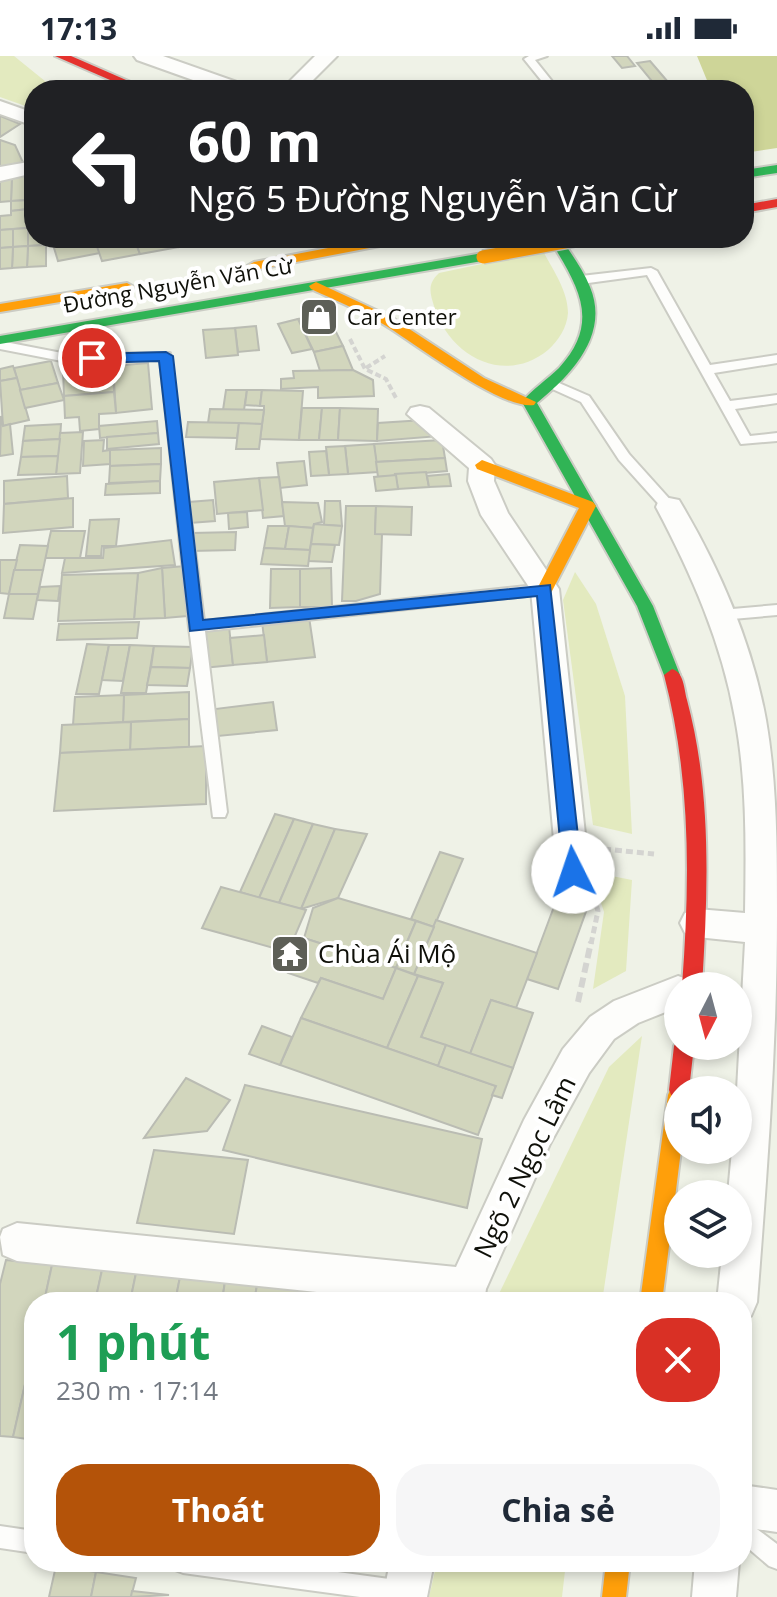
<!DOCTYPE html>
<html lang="vi">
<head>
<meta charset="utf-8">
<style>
  :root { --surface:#fff; --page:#f6f6f7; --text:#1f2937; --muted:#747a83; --accent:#b45309 }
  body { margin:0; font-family:"Open Sans",sans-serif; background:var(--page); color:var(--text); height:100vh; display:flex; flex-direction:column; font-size:30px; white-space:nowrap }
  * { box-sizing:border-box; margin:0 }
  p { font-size:26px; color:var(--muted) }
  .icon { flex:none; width:44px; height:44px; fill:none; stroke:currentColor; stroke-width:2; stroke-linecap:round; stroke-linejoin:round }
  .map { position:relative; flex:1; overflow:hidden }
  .panel { position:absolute; left:24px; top:1236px; width:728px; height:280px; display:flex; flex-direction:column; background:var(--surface); border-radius:32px; box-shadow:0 4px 12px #0003 }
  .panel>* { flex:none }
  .hud { position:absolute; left:24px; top:24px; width:730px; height:168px; border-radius:32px; box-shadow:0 4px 12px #0003; background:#202124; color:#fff; overflow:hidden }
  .needle { width:52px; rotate:186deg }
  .tools { position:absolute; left:664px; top:916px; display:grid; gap:16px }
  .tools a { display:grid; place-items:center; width:88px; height:88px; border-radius:50%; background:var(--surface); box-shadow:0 4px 12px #0003; font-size:40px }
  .pin { position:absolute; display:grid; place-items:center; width:68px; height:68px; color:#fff; margin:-34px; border:4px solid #fff; border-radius:50%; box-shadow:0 2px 8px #0007 }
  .me { position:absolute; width:88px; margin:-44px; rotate:356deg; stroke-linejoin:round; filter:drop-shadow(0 0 6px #0008) }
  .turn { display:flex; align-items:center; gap:28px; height:168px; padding:0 32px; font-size:36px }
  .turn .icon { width:104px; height:104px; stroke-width:2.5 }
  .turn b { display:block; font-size:56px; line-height:68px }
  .round { display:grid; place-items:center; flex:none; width:84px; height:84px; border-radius:32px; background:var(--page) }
  .overview { display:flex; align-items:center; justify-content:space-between; height:136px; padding:0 32px }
  h1 { font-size:48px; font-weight:700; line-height:60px; color:#1e9e55 }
  .cta { display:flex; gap:16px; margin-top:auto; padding:16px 32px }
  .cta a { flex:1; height:92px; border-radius:32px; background:var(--accent); color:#fff; font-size:32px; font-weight:700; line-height:92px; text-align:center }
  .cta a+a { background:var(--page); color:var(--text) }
  .status { display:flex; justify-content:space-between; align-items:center; height:56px; padding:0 40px; background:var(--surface); direction:ltr }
  .status svg { height:22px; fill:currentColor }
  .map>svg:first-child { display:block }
</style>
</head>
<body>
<div class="status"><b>17:13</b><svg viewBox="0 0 49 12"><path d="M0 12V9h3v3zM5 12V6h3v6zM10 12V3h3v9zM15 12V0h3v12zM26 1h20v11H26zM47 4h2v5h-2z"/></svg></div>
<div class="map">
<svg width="777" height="1541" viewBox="0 0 777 1541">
  <rect width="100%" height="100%" fill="#eff2e7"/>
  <!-- green -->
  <g fill="#e3eabf">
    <polygon points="0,0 14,0 56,34 34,34 34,53 0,41"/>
    <path d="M 543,195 C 553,214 568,235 568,257 C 567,272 558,285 548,294 C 504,330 449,300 434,250 C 430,237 427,228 439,217 Z"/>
    <polygon points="575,516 596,548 625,640 632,778 593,769 563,544"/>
    <polygon points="591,816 632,824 626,915 593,933 604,856"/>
    <polygon points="642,980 602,1246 495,1246 609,1011"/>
    <polygon points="437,1506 566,1506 562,1541 429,1541"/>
  </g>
  <!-- forest -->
  <polygon fill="#ced598" points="697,0 777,0 777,92 744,97 744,34 711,34"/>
  <!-- building -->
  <g fill="#d2d6bd" stroke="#babcb3" stroke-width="2">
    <polygon points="612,0 627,0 635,10 622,12"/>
    <polygon points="650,5 668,26 655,29 637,7"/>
    <polygon points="0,60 20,68 0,81"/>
    <polygon points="0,84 15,89 25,111 0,116"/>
    <polygon points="29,119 29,144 11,145 12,120"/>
    <polygon points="12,120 11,145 0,146 0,121"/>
    <polygon points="29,144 28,153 11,155 11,145"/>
    <polygon points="28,153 28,172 0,174 0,160 11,159 11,155"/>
    <polygon points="28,158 34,158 34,182 46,182 46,189 28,190"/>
    <polygon points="28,172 28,190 13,191 13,173"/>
    <polygon points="13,173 13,191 0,192 0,174"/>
    <polygon points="51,182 94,182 100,197 58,205"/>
    <polygon points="94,182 134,182 140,198 102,205"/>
    <polygon points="134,182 176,182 179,191 140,198"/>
    <polygon points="176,182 229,182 179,191"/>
    <polygon points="46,189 46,210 27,211 28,190"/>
    <polygon points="28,190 27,211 12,212 13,191"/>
    <polygon points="13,191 12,212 0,213 0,192"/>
    <polygon points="327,258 343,290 314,296 298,263"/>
    <polygon points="298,263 312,293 292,297 278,268"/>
    <polygon points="256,270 259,294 238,296 235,272"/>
    <polygon points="235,272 238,299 206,302 203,274"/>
    <polygon points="343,290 353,314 320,315 314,296"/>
    <polygon points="51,305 58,327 20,334 14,312"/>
    <polygon points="148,307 152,353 116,357 113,310"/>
    <polygon points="13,310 17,322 0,325 0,313"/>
    <polygon points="113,310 114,336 64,340 63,314"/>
    <polygon points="353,314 373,324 374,340 318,342 318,331 281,333 281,323 294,322 293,315"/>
    <polygon points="17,322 29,364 3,370 0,325"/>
    <polygon points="58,327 64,344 25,352 20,334"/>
    <polygon points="226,334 247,334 244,354 223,354"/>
    <polygon points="247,334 262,334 260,350 245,349"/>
    <polygon points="262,334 303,335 299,384 260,383 264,354 264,350 260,350"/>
    <polygon points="114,336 116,357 99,358 99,373 80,375 79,361 65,362 64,340"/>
    <polygon points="302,352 322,352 319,384 299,384"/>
    <polygon points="322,352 340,352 338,384 319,384"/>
    <polygon points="340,352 378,353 377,385 338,384"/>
    <polygon points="210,353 264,354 262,368 208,367"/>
    <polygon points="1,360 3,370 10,368 13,398 0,400"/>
    <polygon points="424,364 440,380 377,385 378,367"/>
    <polygon points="157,365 158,377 100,382 99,370"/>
    <polygon points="188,366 239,367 237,382 186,381"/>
    <polygon points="239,367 262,368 259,393 236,393"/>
    <polygon points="61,368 60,383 23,385 25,370"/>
    <polygon points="83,376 80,417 56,418 60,377"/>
    <polygon points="158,377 159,388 107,393 107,381"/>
    <polygon points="60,383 58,400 21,401 23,385"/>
    <polygon points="104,384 103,395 110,394 110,408 83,410 84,385"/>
    <polygon points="442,384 445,402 376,406 374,388"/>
    <polygon points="374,388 378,416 348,418 345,390"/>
    <polygon points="345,390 348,418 329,419 326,391"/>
    <polygon points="161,392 161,408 110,410 110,394"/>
    <polygon points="326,395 329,419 311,420 309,396"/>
    <polygon points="58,400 56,418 18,419 21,401"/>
    <polygon points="445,402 447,415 378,421 376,406"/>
    <polygon points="304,405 307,429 280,432 277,407"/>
    <polygon points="161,408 160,425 109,427 110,410"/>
    <polygon points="426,416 429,431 398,433 395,418"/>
    <polygon points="449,418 451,430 429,431 427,420"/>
    <polygon points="396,419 398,433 376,435 374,421"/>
    <polygon points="67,420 68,442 4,448 4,425"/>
    <polygon points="279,421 284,460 263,462 259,422"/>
    <polygon points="259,422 263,454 217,458 214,426"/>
    <polygon points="160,425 160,437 105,439 106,428"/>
    <polygon points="73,442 73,471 3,477 4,448"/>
    <polygon points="213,444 215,465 190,467 189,446"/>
    <polygon points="325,445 340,445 342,470 324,469"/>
    <polygon points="282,446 318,447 322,466 314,468 313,472 285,470"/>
    <polygon points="346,450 376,450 375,478 382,478 380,538 356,545 342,545"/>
    <polygon points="376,450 412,451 411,479 375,478"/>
    <polygon points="247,456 248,471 229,473 228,457"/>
    <polygon points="119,463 116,490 102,490 101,500 86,500 90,464"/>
    <polygon points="314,468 342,470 339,489 311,488"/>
    <polygon points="268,470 289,470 285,493 264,492"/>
    <polygon points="289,470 313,472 310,494 285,493"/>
    <polygon points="51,475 85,475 80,502 45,502"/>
    <polygon points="236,476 235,494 191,495 192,477"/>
    <polygon points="171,484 175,509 62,517 65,502 103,502 104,492"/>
    <polygon points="311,488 335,489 332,506 308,505"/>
    <polygon points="20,489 48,490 43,514 14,514"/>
    <polygon points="264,492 310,494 308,510 261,508"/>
    <polygon points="0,504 17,504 9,538 0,537"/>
    <polygon points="185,510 187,560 165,562 162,512"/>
    <polygon points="162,512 165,562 134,563 138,517"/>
    <polygon points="331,512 332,551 300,551 300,513"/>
    <polygon points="271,513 300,513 300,551 270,552"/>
    <polygon points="14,514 43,514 38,538 9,538"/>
    <polygon points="138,517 134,563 58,565 62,519"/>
    <polygon points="60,530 58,545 37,544 40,531"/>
    <polygon points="9,538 38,538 33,563 4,562"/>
    <polygon points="309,561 315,601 267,606 262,566"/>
    <polygon points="139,566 137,582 57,584 59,568"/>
    <polygon points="229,570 233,609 203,612 200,573"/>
    <polygon points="264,579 267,606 233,609 230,582"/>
    <polygon points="87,588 109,589 99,638 76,638"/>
    <polygon points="109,589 130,589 123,625 102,624"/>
    <polygon points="130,589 154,590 146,637 121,637"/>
    <polygon points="154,590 193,591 190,612 151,611"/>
    <polygon points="151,611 190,612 187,630 147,629"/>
    <polygon points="189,636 189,663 123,666 124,639"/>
    <polygon points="124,639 123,666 73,669 75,641"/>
    <polygon points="273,646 277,674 218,680 215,653"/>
    <polygon points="189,663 189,691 130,694 131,666"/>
    <polygon points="131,666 130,694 60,697 62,669"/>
    <polygon points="206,690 206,748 54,755 60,697"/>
    <polygon points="275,758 294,763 259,842 240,836"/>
    <polygon points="294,763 313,768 279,847 259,842"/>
    <polygon points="313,768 335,773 301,853 279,847"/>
    <polygon points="335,773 367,778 338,842 301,853"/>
    <polygon points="440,796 463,803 434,871 411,863"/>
    <polygon points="221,831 306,854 288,896 202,872"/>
    <polygon points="558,840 588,850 558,933 527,923"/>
    <polygon points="338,842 416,865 396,912 304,882 313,852"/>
    <polygon points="436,864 537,897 516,952 491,944 470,998 421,981 443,927 414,918"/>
    <polygon points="416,865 434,871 414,918 396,912"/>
    <polygon points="304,882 396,912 383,943 321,922 318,927 288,917"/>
    <polygon points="396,912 418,920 387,992 301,962 321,922 383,943"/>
    <polygon points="418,920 443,927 421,981 446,989 438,1010 387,992"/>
    <polygon points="491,944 533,957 513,1012 470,998"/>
    <polygon points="301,962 496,1030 478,1079 280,1009"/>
    <polygon points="262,970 292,981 280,1009 249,998"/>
    <polygon points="446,989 513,1012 502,1042 492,1039 496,1030 438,1010"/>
    <polygon points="186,1022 230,1044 207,1075 144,1082"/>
    <polygon points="245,1029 482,1083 467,1152 223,1094"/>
    <polygon points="154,1094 248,1104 234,1178 137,1167"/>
    <polygon points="6,1204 52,1209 44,1246 34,1246 34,1289 13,1381 0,1380 0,1228"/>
    <polygon points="52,1209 102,1214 95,1246 44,1246"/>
    <polygon points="102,1214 136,1217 130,1246 95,1246"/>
    <polygon points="136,1217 180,1221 175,1246 130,1246"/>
    <polygon points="180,1221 225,1225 222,1246 175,1246"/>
    <polygon points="225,1225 257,1229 254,1246 222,1246"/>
    <polygon points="257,1229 330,1236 329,1246 254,1246"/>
    <polygon points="389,1234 387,1246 329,1246 330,1236"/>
    <polygon points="34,1289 34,1384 13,1381"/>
    <polygon points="56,1510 96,1516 91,1541 49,1541"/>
    <polygon points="96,1516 136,1522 131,1541 91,1541"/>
    <polygon points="132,1535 169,1539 131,1541"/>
  </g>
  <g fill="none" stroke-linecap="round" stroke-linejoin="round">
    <!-- lane casing -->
    <g stroke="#cbccc4" stroke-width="4">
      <g id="lane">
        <polygon points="547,0 535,4 559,34 549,34 524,3 529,0"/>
        <polygon points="651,212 657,215 710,309 777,299 777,307 714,317 730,345 777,339 777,347 735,353 750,380 777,377 777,385 741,388 647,219 581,228 575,224 581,220"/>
        <polygon points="0,285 67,298 170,297 204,565 545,528 552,533 545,538 205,575 227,756 225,761 213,761 189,571 160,304 67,306 0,293"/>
        <polygon points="552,324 589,340 629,398 674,448 674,454 664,454 619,404 581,346 548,331 546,328"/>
        <polygon points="777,549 777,559 721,564 714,559 721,554"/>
        <polygon points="742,1462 777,1488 777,1513 769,1510 742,1487"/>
        <polygon points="0,1470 34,1475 34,1497 0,1492"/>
        <polygon points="172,1506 264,1506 404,1525 412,1528 415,1536 413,1541 360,1541 183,1517 175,1514"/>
      </g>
    </g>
    <!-- street casing -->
    <g stroke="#cbccc4" stroke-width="4">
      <g id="street">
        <polygon points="134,0 163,0 248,30 251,34 221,34 137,4"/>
        <polygon points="315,0 337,0 303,34 281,34"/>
        <polygon points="0,45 34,57 34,70 0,58"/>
        <polygon points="34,105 34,117 0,125 0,111"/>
        <polygon points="420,350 429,352 491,403 495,409 494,425 508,457 559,533 589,816 585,826 573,830 561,826 557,816 531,534 481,459 468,425 469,412 407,358 411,352"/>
        <path d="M 669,442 L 679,444 C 719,511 752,587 766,664 C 777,727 777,793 777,858 C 777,988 767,1116 757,1246 L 751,1260 L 742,1264 L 742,1246 L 717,1246 L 722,1198 L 738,1198 L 738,1138 L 728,1138 L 732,1094 L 738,1094 L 737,1034 L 745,886 L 697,881 L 685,877 L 680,867 L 685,857 L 697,853 L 745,857 C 746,792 747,725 735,662 C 722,587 691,517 656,451 L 659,444 Z"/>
        <polygon points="678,920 690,924 693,930 678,930 678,951 638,967 614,983 589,1017 550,1088 486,1233 484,1246 413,1246 17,1205 3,1199 0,1181 3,1173 17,1167 456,1211 524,1064 563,993 590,961 614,945"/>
        <polygon points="742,1429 777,1434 777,1476 742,1471"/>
        <polygon points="390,1506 434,1506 427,1541 383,1541"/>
        <polygon points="695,1506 739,1506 736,1541 692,1541"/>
      </g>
    </g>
    <!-- fast casing -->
    <g stroke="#cbccc4" stroke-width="4">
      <g id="fast">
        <polygon points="777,109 777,117 744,122 744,114"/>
        <path d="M 549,182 L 561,182 C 571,198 583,213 590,231 C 610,279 571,319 537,347 L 653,550 L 680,619 L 672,625 L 664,619 L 637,550 L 522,346 C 532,333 547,324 559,312 C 603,264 576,228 549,182 Z"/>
        <polygon points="483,197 488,198 488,204 0,288 0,280"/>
      </g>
    </g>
    <!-- slow casing -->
    <g stroke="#cbccc4" stroke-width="4">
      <g id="slow">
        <polygon points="381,182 407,182 401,186 254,214 247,210 254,206"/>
        <path d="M 316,226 L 391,261 L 484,322 L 536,346 L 534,349 C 503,355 413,286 383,268 C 361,255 335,244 311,233 L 309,230 Z"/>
        <polygon points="127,227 134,231 132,234 0,256 0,248"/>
        <polygon points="482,404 593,446 596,450 551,537 545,539 537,533 579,452 477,413 475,409"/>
        <polygon points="678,1030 686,1034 678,1034 678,1094 681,1094 662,1246 640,1246 668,1039 671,1032"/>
        <polygon points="606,1506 630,1506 626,1541 602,1541"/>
      </g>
    </g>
    <!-- jam casing -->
    <g stroke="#cbccc4" stroke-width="4">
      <g id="jam">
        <polygon points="55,0 71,0 149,34 133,34"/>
        <polygon points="777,143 777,151 744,157 744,149"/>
        <path d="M 672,613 C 684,616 684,633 687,644 C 712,737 708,835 702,930 L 682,930 C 690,824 691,722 664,619 Z"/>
        <polygon points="678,983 678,990 694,990 689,1034 678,1034 678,1043 672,1041 669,1034 674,990"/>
      </g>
    </g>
    <!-- path-far2 -->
    <g stroke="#d4d4d1" stroke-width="4" stroke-dasharray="6 3" stroke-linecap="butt">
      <polyline points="350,283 365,313 386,323 396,342"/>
      <polyline points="366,312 385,300"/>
    </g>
    <!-- path-far1 -->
    <g stroke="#d4d4d1" stroke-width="5" stroke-dasharray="7 4" stroke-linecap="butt">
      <polyline points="604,793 654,798"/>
      <polyline points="591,888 598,855 594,842"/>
    </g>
    <!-- path -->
    <polyline stroke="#d4d4d1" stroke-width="6" stroke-dasharray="10 5" stroke-linecap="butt" points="578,946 591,886"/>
    <!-- lane -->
    <use href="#lane" fill="#fdfdfb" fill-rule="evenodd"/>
    <!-- street -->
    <use href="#street" fill="#fdfdfb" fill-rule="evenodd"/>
    <!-- fast -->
    <use href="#fast" fill="#30b455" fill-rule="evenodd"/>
    <!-- slow -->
    <use href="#slow" fill="#ff9f0a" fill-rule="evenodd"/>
    <!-- jam -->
    <use href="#jam" fill="#e5322d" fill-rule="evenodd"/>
    <!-- slow-bridge casing -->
    <g stroke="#cbccc4" stroke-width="16" stroke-linecap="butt">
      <polyline id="slow-bridge" points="483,201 586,182"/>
    </g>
    <!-- slow-bridge -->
    <use href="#slow-bridge" stroke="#ff9f0a" stroke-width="13"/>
  </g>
  <!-- route -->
  <polygon fill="#1a73e8" stroke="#114b97" stroke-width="2" points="166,296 173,300 203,564 550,529 582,816 579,821 566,821 563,816 537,540 190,575 159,305 92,307 85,302 92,298"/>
  <!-- icons -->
  <defs>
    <g id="shop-square" transform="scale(2)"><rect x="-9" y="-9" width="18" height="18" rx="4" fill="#5d5f57" stroke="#fff"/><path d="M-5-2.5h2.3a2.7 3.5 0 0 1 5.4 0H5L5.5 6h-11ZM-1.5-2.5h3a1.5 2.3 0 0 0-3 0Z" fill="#fff"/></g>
    <g id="temple-square" transform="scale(2)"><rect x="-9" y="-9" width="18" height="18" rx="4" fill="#5d5f57" stroke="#fff"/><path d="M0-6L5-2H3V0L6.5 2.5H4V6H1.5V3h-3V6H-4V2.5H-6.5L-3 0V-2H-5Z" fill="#fff"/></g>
  </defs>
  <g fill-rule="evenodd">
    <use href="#shop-square" x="319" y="261"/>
    <use href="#temple-square" x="290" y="898"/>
  </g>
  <g text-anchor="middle" stroke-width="8" stroke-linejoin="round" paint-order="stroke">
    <!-- far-street labels -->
    <g font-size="22" fill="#0f1009" stroke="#fff">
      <text transform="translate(178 229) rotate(-10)" y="8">Đường Nguyễn Văn Cừ</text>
    </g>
    <!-- far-poi labels -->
    <g font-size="22" fill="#0f1009" stroke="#fff" text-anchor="start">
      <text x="347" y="269">Car Center</text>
    </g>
    <!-- poi labels -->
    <g font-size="26" fill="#0f1009" stroke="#fff" text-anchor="start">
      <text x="318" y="907">Chùa Ái Mộ</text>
    </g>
    <!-- street labels -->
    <g font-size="26" fill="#0f1009" stroke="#fff">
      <text transform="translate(525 1111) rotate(-64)" y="9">Ngõ 2 Ngọc Lâm</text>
    </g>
  </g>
</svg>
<div class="tools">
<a><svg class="needle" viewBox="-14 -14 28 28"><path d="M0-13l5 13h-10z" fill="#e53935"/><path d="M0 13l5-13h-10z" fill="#747a83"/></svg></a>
<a><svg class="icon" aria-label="sound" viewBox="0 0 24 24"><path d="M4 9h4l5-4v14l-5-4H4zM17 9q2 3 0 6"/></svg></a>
<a><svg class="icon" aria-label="layers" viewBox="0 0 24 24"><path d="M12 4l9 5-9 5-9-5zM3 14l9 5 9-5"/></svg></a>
</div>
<div class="pin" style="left:92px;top:302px;background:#d93025"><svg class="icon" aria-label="arrive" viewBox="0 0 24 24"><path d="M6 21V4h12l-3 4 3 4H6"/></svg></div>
<svg class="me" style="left:573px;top:816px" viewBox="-20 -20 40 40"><circle r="19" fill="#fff"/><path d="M0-13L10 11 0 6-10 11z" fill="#1a73e8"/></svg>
<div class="hud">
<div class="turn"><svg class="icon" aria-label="left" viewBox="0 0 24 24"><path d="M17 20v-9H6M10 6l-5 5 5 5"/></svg><div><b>60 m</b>Ngõ 5 Đường Nguyễn Văn Cừ</div></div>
</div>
<section class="panel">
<div class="overview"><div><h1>1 phút</h1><p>230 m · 17:14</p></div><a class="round" style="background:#d93025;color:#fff"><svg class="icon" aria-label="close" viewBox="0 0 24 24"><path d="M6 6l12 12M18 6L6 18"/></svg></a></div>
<div class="cta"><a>Thoát</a><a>Chia sẻ</a></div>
</section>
</div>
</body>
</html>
